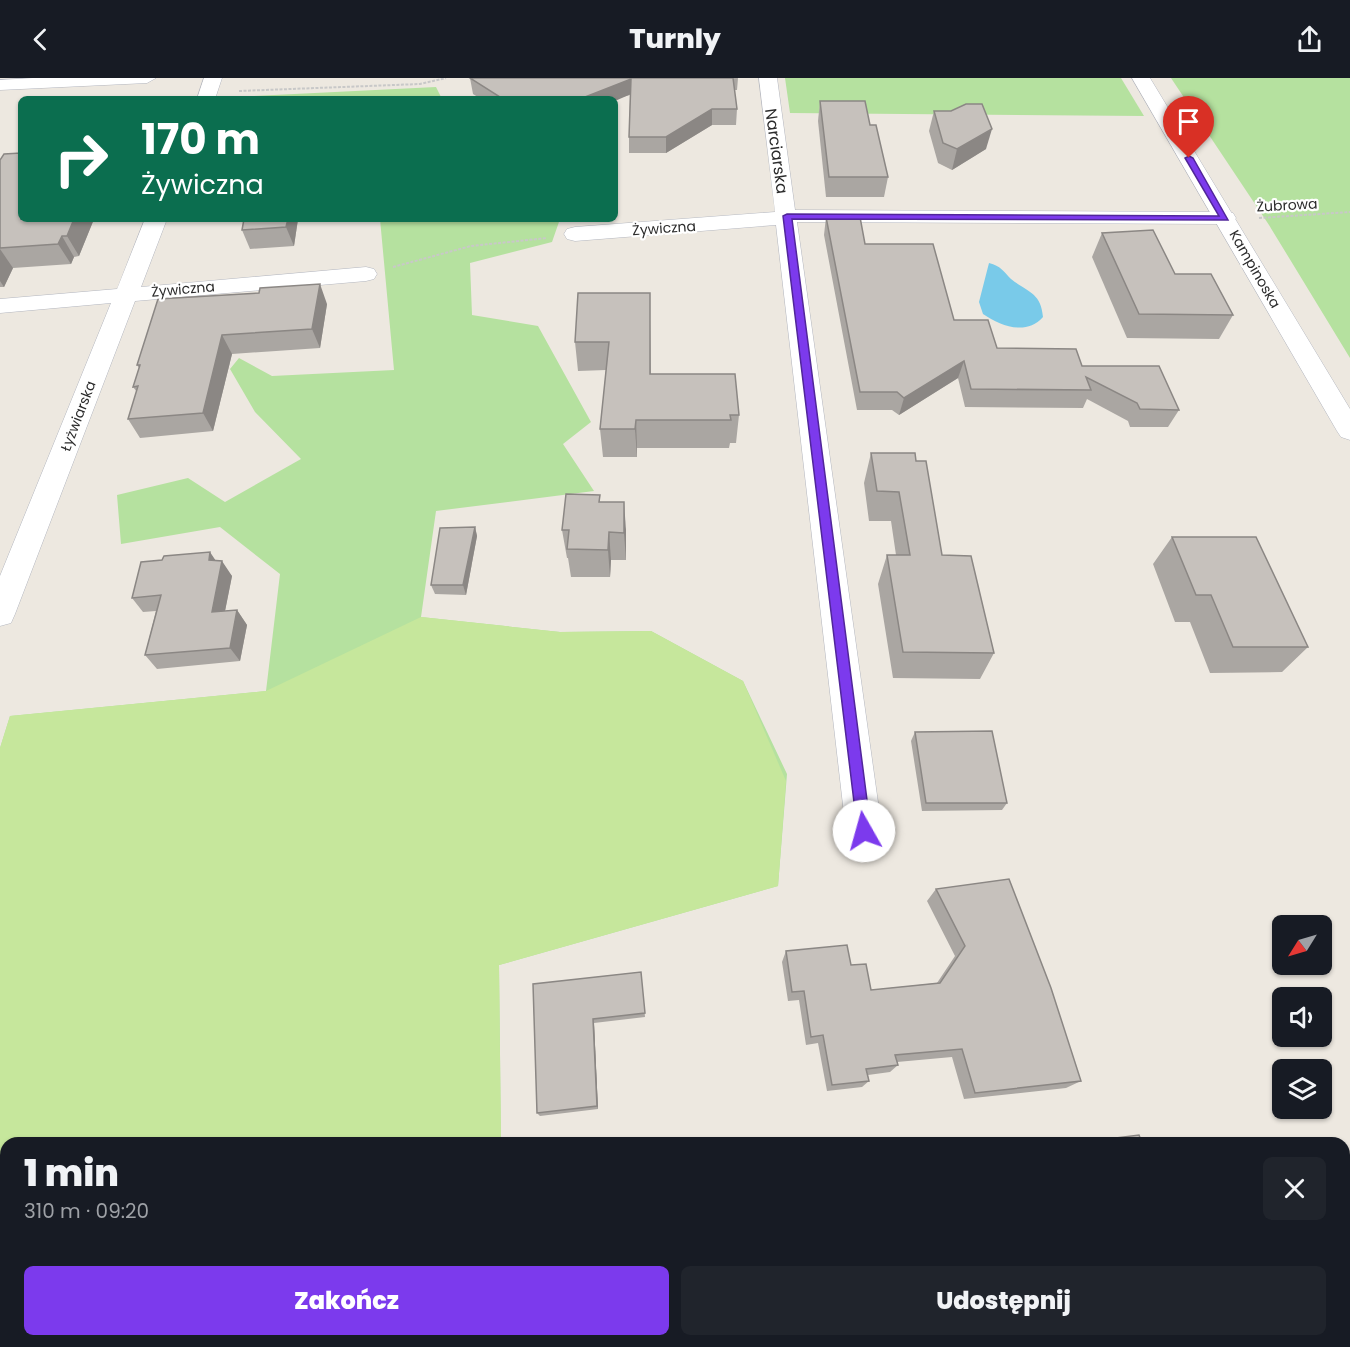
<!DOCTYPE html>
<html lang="pl">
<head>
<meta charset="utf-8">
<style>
  :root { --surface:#171b24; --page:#20242c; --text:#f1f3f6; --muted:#9ea1a6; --accent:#7c3aed }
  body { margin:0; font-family:Poppins,sans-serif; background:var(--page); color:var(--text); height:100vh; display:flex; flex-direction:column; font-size:22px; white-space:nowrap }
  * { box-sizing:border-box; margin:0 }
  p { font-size:20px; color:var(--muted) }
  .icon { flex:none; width:33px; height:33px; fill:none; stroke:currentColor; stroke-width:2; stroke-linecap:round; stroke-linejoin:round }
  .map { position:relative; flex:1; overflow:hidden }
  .sheet { position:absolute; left:0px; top:1059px; width:1350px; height:210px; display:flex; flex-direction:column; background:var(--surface); border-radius:18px 18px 0 0; box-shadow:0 2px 4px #0004 }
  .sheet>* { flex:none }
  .top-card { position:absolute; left:18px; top:18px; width:600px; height:126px; border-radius:9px; box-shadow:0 2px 4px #0004; background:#0b6e4f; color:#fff; overflow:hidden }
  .needle { width:39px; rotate:233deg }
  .fabs { position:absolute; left:1272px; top:837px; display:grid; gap:12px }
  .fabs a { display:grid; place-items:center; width:60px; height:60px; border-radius:9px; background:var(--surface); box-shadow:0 2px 4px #0004; font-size:30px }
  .pin { position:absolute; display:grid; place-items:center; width:51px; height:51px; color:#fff; margin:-62px -26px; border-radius:50% 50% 50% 0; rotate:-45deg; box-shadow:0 0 6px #0007 }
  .pin .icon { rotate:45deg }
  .me { position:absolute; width:66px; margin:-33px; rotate:353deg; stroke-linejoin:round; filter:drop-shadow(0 0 4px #0008) }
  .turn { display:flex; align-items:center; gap:21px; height:126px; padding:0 24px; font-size:27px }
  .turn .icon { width:78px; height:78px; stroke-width:2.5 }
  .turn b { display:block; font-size:42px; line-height:51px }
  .round { display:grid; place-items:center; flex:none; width:63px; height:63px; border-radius:9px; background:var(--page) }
  .summary { display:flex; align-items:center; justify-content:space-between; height:102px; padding:0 24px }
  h1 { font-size:36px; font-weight:800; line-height:45px }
  .action { display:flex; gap:12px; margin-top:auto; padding:12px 24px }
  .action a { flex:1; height:69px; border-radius:9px; background:var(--accent); color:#fff; font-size:24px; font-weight:800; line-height:69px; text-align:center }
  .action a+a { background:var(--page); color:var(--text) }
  header { display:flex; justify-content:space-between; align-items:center; height:78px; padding:0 24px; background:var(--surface); font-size:27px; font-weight:800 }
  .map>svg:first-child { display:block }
</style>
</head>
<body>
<header><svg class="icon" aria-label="back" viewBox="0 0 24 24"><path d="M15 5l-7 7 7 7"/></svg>Turnly<svg class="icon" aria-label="share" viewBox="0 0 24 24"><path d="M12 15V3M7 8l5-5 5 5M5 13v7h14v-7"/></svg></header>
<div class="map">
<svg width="1350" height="1269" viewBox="0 0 1350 1269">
  <rect width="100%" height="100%" fill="#ede8e0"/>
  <!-- green -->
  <g fill="#b5e19f">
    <polygon points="785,0 1121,0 1144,38 790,35"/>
    <polygon points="1171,0 1350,0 1350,280 1269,147"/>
    <polygon points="436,9 442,21 216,21 216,20"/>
    <polygon points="380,141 560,141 552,164 470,185 472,237 538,248 591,344 563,366 594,413 436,433 421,539 560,554 651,553 743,603 787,696 778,808 499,887 501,1065 6,1065 6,1154 0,1155 0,670 10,638 266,613 280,496 220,449 121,466 117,417 188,400 225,424 301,381 255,334 230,291 239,280 272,298 394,292"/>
  </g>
  <!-- pitch -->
  <polygon fill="#c6e79c" points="421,539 560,554 651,553 743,603 786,703 778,808 499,887 501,1065 6,1065 6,1154 0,1155 0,670 10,638 266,613"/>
  <!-- water -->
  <path fill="#79cae9" d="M 989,185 C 1001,188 1003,193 1011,201 C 1027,214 1041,214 1043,239 C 1026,258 1001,248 983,236 L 979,224 Z"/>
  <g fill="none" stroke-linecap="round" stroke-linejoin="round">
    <!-- minor casing -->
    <g stroke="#b3b6bf" stroke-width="1">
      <g id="minor">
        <polygon points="33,0 156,0 147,5 0,12 0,2"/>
        <polygon points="204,0 222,0 215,21 197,21"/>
        <polygon points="759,0 777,0 795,132 1225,134 1233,135 1236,140 1233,145 1225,146 797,144 882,753 877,765 864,769 851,765 846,753 776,147 575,163 567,161 564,156 567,151 575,149 775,134"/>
        <polygon points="145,141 167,141 141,209 366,189 374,191 377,196 374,201 366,203 135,223 15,536 11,545 0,548 0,498 111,225 0,235 0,221 117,211"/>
      </g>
    </g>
    <!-- secondary casing -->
    <g stroke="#b3b6bf" stroke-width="1">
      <polygon id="secondary" points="1132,0 1150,0 1350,331 1350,362 1341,359 1337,353"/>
    </g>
    <!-- path -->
    <g stroke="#c8c8c8" stroke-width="2" stroke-dasharray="3 1.5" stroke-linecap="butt">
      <polyline points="239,13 420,6 446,0"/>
      <polyline points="1259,140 1350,134"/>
      <polyline points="393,189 471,168 547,160"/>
    </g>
    <!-- minor -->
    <use href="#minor" fill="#fff" fill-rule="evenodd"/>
    <!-- secondary -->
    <use href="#secondary" fill="#fff" fill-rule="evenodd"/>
  </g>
  <!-- wall -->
  <g fill="#aaa6a2">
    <polygon points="470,0 738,0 737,12 734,12 737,31 736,47 712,47 666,75 629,75 629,59 630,17 615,21 481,21 473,16"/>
    <polygon points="820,23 870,47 888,99 884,119 826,119 818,43"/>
    <polygon points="934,33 986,71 952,92 938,85 929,53"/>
    <polygon points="0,82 21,141 94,141 79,178 74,179 71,186 13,190 4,209 0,209"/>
    <polygon points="826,139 865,166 954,242 997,270 1082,288 1179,332 1168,349 1130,349 1128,343 1087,321 1083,330 965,329 958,300 899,337 892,332 857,332 824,157"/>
    <polygon points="298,141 294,168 250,171 242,152"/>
    <polygon points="1102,155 1175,196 1233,237 1219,261 1127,260 1092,179"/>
    <polygon points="158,221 327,226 320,270 232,276 213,353 140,360 128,341 137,314 133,309 139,290 137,287"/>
    <polygon points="650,243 651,296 739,337 736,365 730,365 729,370 637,370 637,379 603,379 600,351 606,292 578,293 575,264"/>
    <polygon points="871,375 916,383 942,477 994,575 980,601 893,600 878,506 887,477 896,477 891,443 869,443 864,405"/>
    <polygon points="601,424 626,452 626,482 611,482 610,499 571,499 568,480 567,480 562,452"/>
    <polygon points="475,449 477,458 466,517 435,516 431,507"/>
    <polygon points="1172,459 1308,569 1282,594 1210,595 1190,544 1175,544 1153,486"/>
    <polygon points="216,483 232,498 225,533 237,532 247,547 240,583 157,591 145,577 156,533 143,534 132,520"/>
    <polygon points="915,654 1007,725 1002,732 922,733 911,663"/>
    <polygon points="936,811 1081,1003 1066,1010 964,1021 952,979 897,984 898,987 890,994 868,997 869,1003 862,1009 827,1013 818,965 806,967 799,922 788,923 782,884 786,873 851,887 871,912 937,905 955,878 927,823"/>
    <polygon points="641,894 645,939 594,945 598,1031 540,1038 537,1035 533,906"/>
    <polygon points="798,1263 895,1263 897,1269 799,1269"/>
  </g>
  <!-- shaded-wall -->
  <g fill="#8b8784">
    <polygon points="631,1 631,16 615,23 615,21 580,21"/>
    <polygon points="712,31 712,47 666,75 666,59"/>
    <polygon points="992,51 986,71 952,92 957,71"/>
    <polygon points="74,141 94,141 79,178 67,158"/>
    <polygon points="288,141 298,141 294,168 286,149"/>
    <polygon points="62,158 74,179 71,186 58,166"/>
    <polygon points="0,171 13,190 4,209 0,203"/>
    <polygon points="320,206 327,226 320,270 312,251"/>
    <polygon points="222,257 232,276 213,353 203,335"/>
    <polygon points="964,283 958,300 899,337 904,320"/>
    <polygon points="636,342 637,370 637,379 635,351"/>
    <polygon points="624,424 626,452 626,482 624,455"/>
    <polygon points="475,449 477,458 466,517 463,507"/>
    <polygon points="609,454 611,482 610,499 608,472"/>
    <polygon points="210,474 220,489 222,483 232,498 222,548 212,534 209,482"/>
    <polygon points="237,532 247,547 240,583 230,570"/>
    <polygon points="593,941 594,945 598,1031 597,1028"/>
    <polygon points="55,1263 68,1263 67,1269 53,1269"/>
    <polygon points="275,1263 283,1263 283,1269 274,1269"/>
  </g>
  <!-- building -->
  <g fill="#c6c1bc" stroke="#8b8784" stroke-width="1.5">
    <polygon points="470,0 733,0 737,31 712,31 666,59 629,59 631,1 580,21 503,21"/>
    <polygon points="820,23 865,23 870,47 876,47 888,99 829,99"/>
    <polygon points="966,26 982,26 992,51 957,71 943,65 934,33 951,33"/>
    <polygon points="21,75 21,141 74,141 67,158 62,158 58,166 0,170 0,82 4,76"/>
    <polygon points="826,139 860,139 865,166 933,166 954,242 988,242 997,270 1076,271 1082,288 1159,288 1179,332 1140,331 1137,325 1086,299 1091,312 971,311 964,283 904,320 897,314 860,314"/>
    <polygon points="244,141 288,141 286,149 242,152"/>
    <polygon points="1153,152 1175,196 1211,196 1233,237 1139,236 1102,155"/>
    <polygon points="320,206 312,251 222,257 203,335 128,341 138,308 133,309 140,287 137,287 158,221 259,215 260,210"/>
    <polygon points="578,215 650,215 650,296 735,296 739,337 730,337 731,342 636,342 635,351 600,351 609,264 575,264"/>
    <polygon points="871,375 915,375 916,383 926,383 942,477 971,478 994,575 903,574 887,477 910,477 899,414 877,413"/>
    <polygon points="566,416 600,417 599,424 624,424 624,455 609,454 608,472 567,471 569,452 562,452"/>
    <polygon points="475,449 463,507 431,507 440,450"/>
    <polygon points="1172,459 1256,459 1308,569 1233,569 1211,517 1196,517"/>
    <polygon points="210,474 209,482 222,483 212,534 237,532 230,570 145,577 161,517 132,520 141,484 162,482 164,478"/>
    <polygon points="992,653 1007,725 926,725 915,654"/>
    <polygon points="1009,801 1051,910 1081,1003 975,1015 962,971 895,977 898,987 866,991 869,1003 832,1007 823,957 811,959 804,913 792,914 786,873 847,867 851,887 866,886 871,912 940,905 965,868 936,811"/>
    <polygon points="641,894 645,935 593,941 597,1028 537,1035 533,906"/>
    <polygon points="1139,1057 1142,1065 1076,1065"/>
    <polygon points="6,1202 6,1263 55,1263 53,1269 0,1269 0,1221"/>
    <polygon points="197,1263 275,1263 274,1269 196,1269"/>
    <polygon points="803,1263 895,1263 897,1269 804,1269"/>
  </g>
  <!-- route -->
  <polygon fill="#7c3aed" stroke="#51269a" stroke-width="1.5" points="1189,78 1193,80 1228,142 792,141 871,753 869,757 858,757 783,138 787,136 1219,138 1185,80"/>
  <g text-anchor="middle" stroke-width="4.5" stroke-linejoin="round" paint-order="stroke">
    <!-- far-street labels -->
    <g font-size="14" fill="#2c2c2c" stroke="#fff">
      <text transform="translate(1287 127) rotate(-3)" y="5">Żubrowa</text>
      <text transform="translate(664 150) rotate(-4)" y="5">Żywiczna</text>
      <text transform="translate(1255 191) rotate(60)" y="5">Kampinoska</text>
      <text transform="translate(183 211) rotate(-5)" y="5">Żywiczna</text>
      <text transform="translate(78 338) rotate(-69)" y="5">Łyżwiarska</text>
    </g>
    <!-- street labels -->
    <g font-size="16" fill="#2c2c2c" stroke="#fff">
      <text transform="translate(777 73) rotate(82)" y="6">Narciarska</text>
    </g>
  </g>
</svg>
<div class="fabs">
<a><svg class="needle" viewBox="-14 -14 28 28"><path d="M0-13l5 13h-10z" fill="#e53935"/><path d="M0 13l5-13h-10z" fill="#9ea1a6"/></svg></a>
<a><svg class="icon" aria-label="sound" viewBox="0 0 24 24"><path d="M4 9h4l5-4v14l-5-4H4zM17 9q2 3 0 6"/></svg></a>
<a><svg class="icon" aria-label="layers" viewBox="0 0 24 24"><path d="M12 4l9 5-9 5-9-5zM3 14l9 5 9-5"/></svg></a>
</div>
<div class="pin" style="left:1189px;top:80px;background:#d93025"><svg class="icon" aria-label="arrive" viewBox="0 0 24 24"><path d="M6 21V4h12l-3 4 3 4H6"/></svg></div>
<svg class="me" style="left:864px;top:753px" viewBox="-20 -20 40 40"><circle r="19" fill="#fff"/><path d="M0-13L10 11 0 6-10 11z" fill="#7c3aed"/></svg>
<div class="top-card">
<div class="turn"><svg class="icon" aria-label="right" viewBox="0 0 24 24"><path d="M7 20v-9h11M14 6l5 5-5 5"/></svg><div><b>170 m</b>Żywiczna</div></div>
</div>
<section class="sheet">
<div class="summary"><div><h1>1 min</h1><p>310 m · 09:20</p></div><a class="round"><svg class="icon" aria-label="close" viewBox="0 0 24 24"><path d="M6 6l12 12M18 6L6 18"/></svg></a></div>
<div class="action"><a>Zakończ</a><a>Udostępnij</a></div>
</section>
</div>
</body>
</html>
